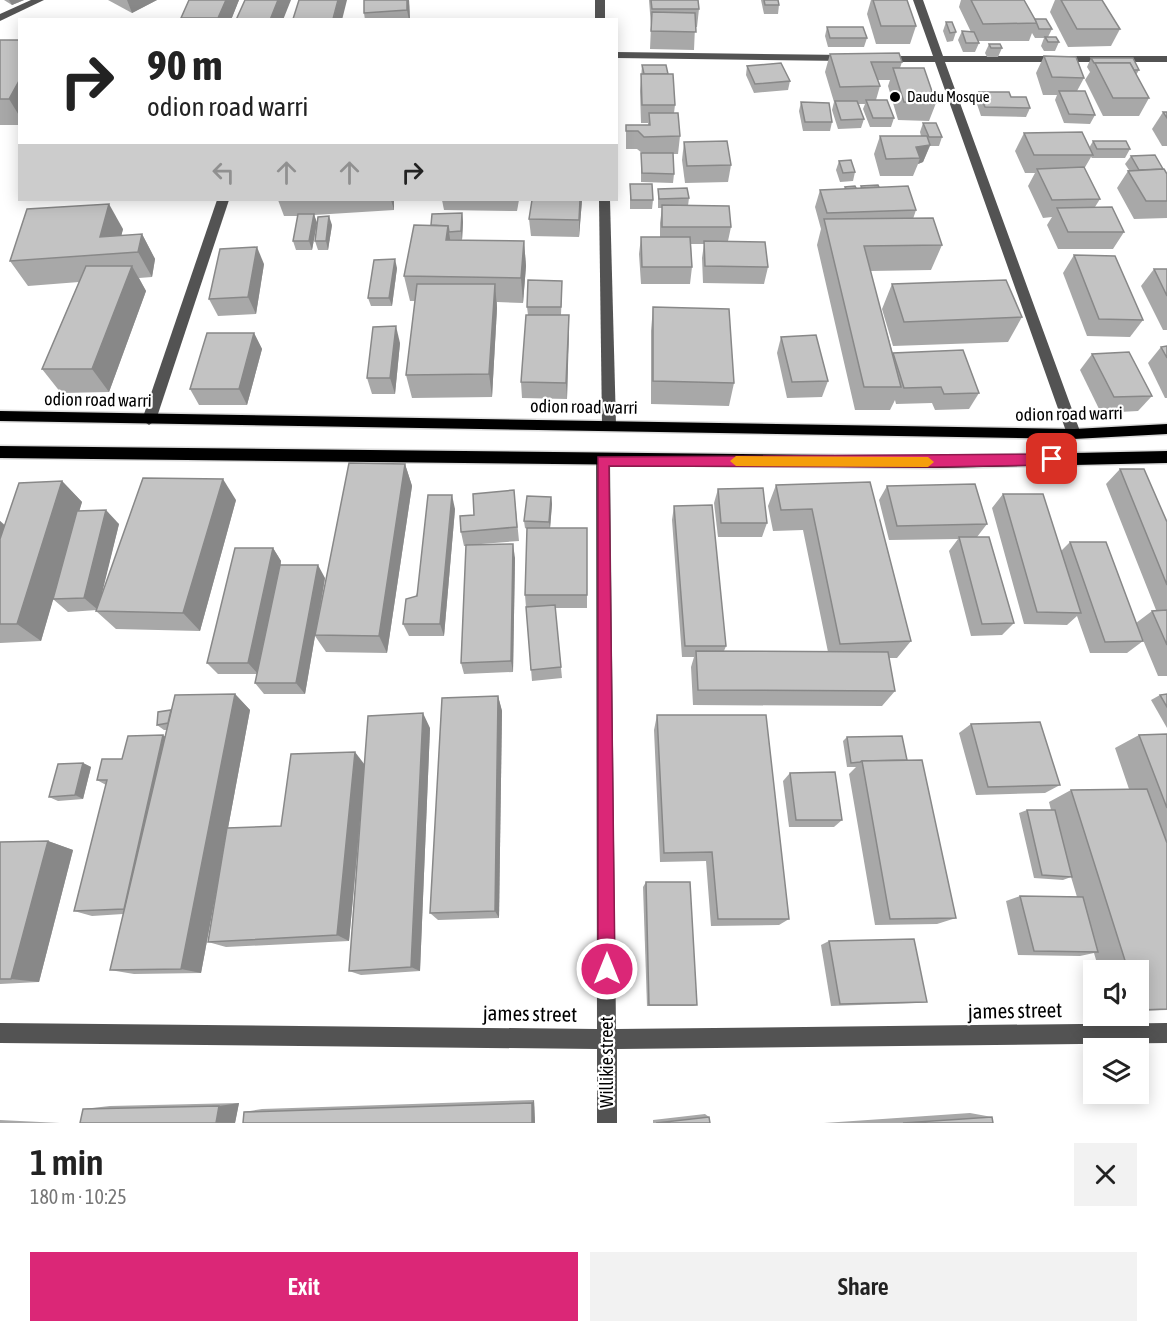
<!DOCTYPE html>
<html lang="en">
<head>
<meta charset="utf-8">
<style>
  :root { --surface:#fff; --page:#f2f2f2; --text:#222; --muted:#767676; --accent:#db2777 }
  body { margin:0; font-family:"Asap Condensed",sans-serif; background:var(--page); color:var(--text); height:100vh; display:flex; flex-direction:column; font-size:22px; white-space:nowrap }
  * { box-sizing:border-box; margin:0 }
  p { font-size:20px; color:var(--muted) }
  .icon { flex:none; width:33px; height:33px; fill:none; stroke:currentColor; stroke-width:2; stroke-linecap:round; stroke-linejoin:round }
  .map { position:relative; height:1123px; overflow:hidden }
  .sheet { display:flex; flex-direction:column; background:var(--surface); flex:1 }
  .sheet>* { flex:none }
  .top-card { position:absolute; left:18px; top:18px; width:600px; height:183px; border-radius:0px; box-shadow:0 3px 15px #0003; background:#fff; color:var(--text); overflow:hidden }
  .tools { position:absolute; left:1083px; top:960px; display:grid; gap:12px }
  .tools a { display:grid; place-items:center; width:66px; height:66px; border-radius:0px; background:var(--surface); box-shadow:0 3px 15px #0003; font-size:30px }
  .pin { position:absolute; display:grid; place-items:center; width:51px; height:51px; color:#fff; margin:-26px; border-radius:12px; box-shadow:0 3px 9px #0006 }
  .me { position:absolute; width:66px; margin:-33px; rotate:0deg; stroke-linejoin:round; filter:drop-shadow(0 0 4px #0008) }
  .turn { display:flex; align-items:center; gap:21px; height:126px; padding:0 30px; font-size:27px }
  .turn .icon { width:78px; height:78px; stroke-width:2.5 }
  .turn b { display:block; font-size:42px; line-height:51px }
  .lanes { display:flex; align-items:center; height:57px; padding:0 30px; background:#0003; justify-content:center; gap:30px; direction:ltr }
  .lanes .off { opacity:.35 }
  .round { display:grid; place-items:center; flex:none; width:63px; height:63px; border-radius:0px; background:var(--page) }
  .head { display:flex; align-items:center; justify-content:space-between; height:102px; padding:0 30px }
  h1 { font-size:36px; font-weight:600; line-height:45px }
  .button { display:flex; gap:12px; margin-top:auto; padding:12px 30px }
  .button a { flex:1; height:69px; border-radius:0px; background:var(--accent); color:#fff; font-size:24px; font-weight:600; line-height:69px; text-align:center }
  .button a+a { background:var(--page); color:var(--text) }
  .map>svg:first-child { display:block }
</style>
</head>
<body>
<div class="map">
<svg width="1167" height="1123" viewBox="0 0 1167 1123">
  <rect width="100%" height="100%" fill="#fff"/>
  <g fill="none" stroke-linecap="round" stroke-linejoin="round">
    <!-- major casing -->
    <g stroke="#dbdbdb" stroke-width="3">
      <g id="major">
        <polygon points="0,411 1074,429 1167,424 1167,434 1074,439 0,421"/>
        <polygon points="0,446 937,456 1167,451 1167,463 937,468 0,458"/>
      </g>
    </g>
    <!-- minor -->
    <g fill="#535353" fill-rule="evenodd">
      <polygon points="31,0 44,0 0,21 0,14"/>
      <rect x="595" y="0" width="10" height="20"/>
      <polygon points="913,0 923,0 943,56 1167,56 1167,62 945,62 1081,434 1079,438 1069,438 1067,434 935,62 880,62 875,59 880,56 933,56"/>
      <polygon points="616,52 847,55 852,58 847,61 616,58"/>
      <polygon points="217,200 229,200 156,420 149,425 142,420"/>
      <polygon points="599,200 610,200 616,425 609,430 602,425"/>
      <polygon points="603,455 610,461 616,1029 1167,1023 1167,1043 617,1049 617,1123 597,1123 597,1049 0,1043 0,1023 597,1029 596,461"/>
    </g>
    <!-- major -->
    <use href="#major" fill="#000" fill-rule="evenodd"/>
  </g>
  <!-- wall -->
  <g fill="#a8a8a8">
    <polygon points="4,0 24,0 12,5"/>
    <polygon points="108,0 157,0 132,13"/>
    <polygon points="189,0 239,0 231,20 181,20 181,18"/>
    <polygon points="364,0 409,0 410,20 365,20 364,13"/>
    <polygon points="649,0 698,0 699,9 697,27 695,27 694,50 650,49 651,26"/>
    <polygon points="761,0 778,0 779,5 778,14 764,14"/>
    <polygon points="871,0 907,0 916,26 910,44 876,44 867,14"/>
    <polygon points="961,0 1024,0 1035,19 1052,29 1048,37 1059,42 1055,51 1044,51 1041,46 1044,38 1035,38 1032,33 1029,41 978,41 979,43 975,52 963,52 958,40 962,31 971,32 959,7"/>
    <polygon points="1055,0 1102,0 1120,29 1111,46 1068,47 1050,12"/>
    <polygon points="946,22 956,32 953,41 947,42 943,31"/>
    <polygon points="827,27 867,38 864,47 828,47 825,36"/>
    <rect x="0" y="40" width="20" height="85"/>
    <polygon points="989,44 1002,48 998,57 987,57 985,53"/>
    <polygon points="830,54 902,62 900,68 936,103 929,121 898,120 888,86 890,80 878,80 880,86 876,100 894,118 891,127 870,127 863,109 865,104 859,104 864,119 861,128 838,129 832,110 834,102 825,72"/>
    <polygon points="1044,56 1084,78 1077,91 1095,115 1090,124 1064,123 1055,100 1057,95 1043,95 1036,73"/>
    <polygon points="1091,58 1139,70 1136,75 1149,98 1139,116 1103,116 1085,80 1090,72 1087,67"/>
    <polygon points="642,65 675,105 674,113 680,136 678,154 673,154 674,174 673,183 641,182 641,162 642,153 637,149 626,149 626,125 648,125 648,123 641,123 640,91"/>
    <polygon points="747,66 790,81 788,90 754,93 746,75"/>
    <polygon points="979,92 1011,97 1030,108 1026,117 981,116 976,101"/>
    <polygon points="801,102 832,122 830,131 803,131 799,111"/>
    <polygon points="1163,112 1167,112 1167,146 1162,146 1152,129"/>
    <polygon points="923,123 942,137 939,146 930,146 923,162 918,164 913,176 880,176 874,154 880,136 921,136 920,132"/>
    <polygon points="1024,133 1089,148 1093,141 1130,149 1125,158 1092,158 1091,157 1084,169 1100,199 1095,207 1124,232 1113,249 1058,249 1047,225 1052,217 1043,218 1028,186 1035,173 1025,173 1015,151"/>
    <polygon points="684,142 731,165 728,182 685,183 682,160"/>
    <polygon points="1131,156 1163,169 1167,174 1167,218 1134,219 1117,188 1128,171 1129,170 1125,164"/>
    <polygon points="839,161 855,172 853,181 840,182 836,170"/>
    <polygon points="630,184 653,200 652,209 630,209"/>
    <polygon points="861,186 879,187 916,210 913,219 942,245 931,270 870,271 893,354 979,393 969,409 935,410 932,403 896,404 895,400 890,410 855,410 817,245 821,229 815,207 820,190 844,189 845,187 860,188"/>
    <polygon points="658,189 689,198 688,206 731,227 728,241 768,267 764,284 703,283 702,258 704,244 691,244 692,267 690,284 641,284 639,254 641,237 660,237 660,223 662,208 658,208"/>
    <polygon points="278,200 394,200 394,210 314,215 317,223 312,250 296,250 293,241 298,216 284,216"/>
    <polygon points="442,200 519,200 517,211 444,210"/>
    <polygon points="532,200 582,200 579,237 531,236 529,219"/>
    <polygon points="462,213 463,222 462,240 524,241 526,266 523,303 497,302 497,308 492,397 412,398 406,375 415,301 410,301 404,276 431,225"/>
    <polygon points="332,225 328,250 318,250 315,241"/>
    <polygon points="123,229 121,236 142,234 155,259 152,277 139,278 146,291 109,392 61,393 42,369 79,282 28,286 10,261"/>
    <polygon points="1074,255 1143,320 1130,337 1087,336 1063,273"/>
    <polygon points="264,264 256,314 218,316 209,299"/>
    <polygon points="397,268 392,306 371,306 368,298"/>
    <polygon points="1154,269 1167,269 1167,330 1163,330 1141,286"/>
    <polygon points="892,284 1022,317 1008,342 893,346 882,309"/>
    <polygon points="562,289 561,315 569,315 567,399 522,398 521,382 528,315 527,307"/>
    <polygon points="653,307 734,383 729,406 651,404 651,331"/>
    <polygon points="254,333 262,349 247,405 199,405 190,389"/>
    <polygon points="781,337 828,381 822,397 787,398 777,353"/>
    <polygon points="400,343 395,394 372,394 367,378"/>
    <polygon points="1167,346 1167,398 1165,398 1148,363 1161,347"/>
    <polygon points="1092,354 1152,396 1138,411 1101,413 1080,370"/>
    <polygon points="405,464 412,486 387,653 326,652 315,636 305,694 264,694 255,683 257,674 218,674 207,663 273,548 281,561 281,565 325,578 319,616"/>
    <polygon points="1120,469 1167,522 1167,676 1158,676 1136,623 1152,611 1156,610 1106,484"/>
    <polygon points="62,481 82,502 79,511 119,524 100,599 236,500 200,631 116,629 96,611 97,610 68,612 53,599 54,595 41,641 0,643 0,521 5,525"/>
    <polygon points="870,482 911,641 897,658 889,658 895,691 882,706 693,705 691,667 694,657 682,657 672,520 674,506 726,646 724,651 828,652 803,530 773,531 768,506 776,485"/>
    <polygon points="887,486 987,524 977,537 1014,623 1002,635 971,636 949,551 958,539 889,540 879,500"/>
    <polygon points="718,489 767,523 762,537 718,537 714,503"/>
    <polygon points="514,490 519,541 481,544 515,558 513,672 464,674 461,663 466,546 464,546 461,532 474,515"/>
    <polygon points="1003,494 1061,551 1070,542 1143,641 1127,653 1090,653 1077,616 1067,625 1024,624 992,508"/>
    <polygon points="551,497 552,504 550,528 587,528 587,608 555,608 562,678 532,681 525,595 527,529 525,528 524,521"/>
    <polygon points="455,509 444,636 409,636 403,624"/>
    <polygon points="235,694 250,710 228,828 281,826 365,765 430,728 420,971 361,975 349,971 363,794 349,941 226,947 208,942 217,887 201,973 134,974 110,970 123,914 92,916 74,911 106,785 97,780 122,759 165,737 167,730 164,730 157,725 171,710"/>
    <polygon points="1167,694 1167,728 1151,700 1160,695"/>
    <polygon points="498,696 502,711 499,918 438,920 430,913"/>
    <polygon points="657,715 789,919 779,925 711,926 706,861 660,862 654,730"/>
    <polygon points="971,724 1060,785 1045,793 976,795 959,733"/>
    <polygon points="1167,734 1167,1010 1138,1011 1138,970 1099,970 1094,953 1080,956 1018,955 1006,901 1020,896 1077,897 1071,877 1063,880 1034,878 1019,813 1027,810 1051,810 1049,802 1071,790 1129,789 1115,748 1139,735"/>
    <polygon points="847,737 907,760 956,918 937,924 875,925 849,774 856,767 847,767 843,741"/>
    <polygon points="83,763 91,767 83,799 58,801 49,797"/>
    <polygon points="790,773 842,820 834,827 789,827 783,781"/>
    <polygon points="48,841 73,850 39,982 0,984 0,842"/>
    <polygon points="646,882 697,1005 693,1006 647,1006 643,887"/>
    <polygon points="829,941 927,1002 915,1003 831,1006 821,945"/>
    <polygon points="534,1100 535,1123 244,1112 262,1109"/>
    <polygon points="239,1103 235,1123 80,1123 83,1109 110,1106"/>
    <polygon points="970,1113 992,1117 993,1123 824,1123"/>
    <polygon points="705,1114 709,1117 710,1123 653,1123 653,1120"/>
    <polygon points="0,1120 60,1123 0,1123"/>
  </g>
  <!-- shaded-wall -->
  <g fill="#888">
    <polygon points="9,0 24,0 12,5"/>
    <polygon points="127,0 157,0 132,13"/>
    <polygon points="226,0 239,0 231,20 218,20 218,18"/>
    <polygon points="278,0 291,0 283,20 270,20"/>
    <polygon points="338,0 347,0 342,20 333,20"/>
    <polygon points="407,0 409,0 410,20 409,20 407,10"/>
    <polygon points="20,79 20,117 9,99"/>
    <polygon points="930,145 923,162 918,164 920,158 916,147"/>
    <polygon points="391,200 394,200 394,210"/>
    <polygon points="580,200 582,200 579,237 579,220"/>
    <polygon points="109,204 123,229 117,253 100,237"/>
    <polygon points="462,213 463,222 462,240 461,231"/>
    <polygon points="314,214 317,223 312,250 309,241"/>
    <polygon points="329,216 332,225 328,250 326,241"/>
    <polygon points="448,226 452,251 446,240"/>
    <polygon points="142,234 155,259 152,277 138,252"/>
    <polygon points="524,241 526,266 523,303 521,278"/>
    <polygon points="257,247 264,264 256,314 248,297"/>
    <polygon points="395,259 397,268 392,306 389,298"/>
    <polygon points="132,266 146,291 109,392 92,369"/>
    <polygon points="495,284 497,308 492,397 489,374"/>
    <polygon points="569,315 569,332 567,399 566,383"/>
    <polygon points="396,326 400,343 395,394 390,378"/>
    <polygon points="254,333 262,349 247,405 239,389"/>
    <polygon points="405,464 412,486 387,653 379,636"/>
    <polygon points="223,479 236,500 200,631 183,613"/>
    <polygon points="62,481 82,502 41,641 17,624"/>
    <polygon points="452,495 455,509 444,636 440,624"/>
    <polygon points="551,497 552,504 550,529 549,522"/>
    <polygon points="106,510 119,524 98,610 84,598"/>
    <polygon points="0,521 9,530 0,554"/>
    <polygon points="513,544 515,558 513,672 511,661"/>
    <polygon points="273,548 281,561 258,674 248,663"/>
    <polygon points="318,565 325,578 305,694 296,683"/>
    <polygon points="235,694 250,710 201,973 181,969"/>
    <polygon points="498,696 502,711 499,918 495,911"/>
    <polygon points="423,713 430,728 420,971 411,967"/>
    <polygon points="163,735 176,745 124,909"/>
    <polygon points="355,752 365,765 349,941 337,935"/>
    <polygon points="83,763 91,767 83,799 75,795"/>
    <polygon points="48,841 73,850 39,982 11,979"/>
    <polygon points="534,1100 535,1123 532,1123 532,1103"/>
    <polygon points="239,1103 235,1123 216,1123 219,1106"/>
  </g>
  <!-- building -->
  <g fill="#c3c3c3" stroke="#888" stroke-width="1.5">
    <polygon points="189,0 226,0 218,18 181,18"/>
    <polygon points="245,0 278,0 270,20 236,20"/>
    <polygon points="299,0 338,0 333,19 293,19"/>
    <polygon points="364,0 407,0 407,10 364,13"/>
    <polygon points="651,0 698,0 699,9 652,9"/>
    <polygon points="764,0 778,0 779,5 765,5"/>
    <polygon points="873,0 907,0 916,26 881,26"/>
    <polygon points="971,0 1024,0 1037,23 983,24"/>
    <polygon points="1061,0 1102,0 1120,29 1077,29"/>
    <polygon points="652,12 695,13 696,32 651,31"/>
    <polygon points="1035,19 1046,19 1052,29 1039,29"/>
    <polygon points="946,22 952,22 956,32 950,33"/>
    <polygon points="827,27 863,27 867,38 830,38"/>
    <polygon points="962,31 974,32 979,43 966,43"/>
    <polygon points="1045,37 1056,37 1059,42 1048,42"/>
    <polygon points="0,40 20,40 20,79 9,99 0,99"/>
    <polygon points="989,44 1000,44 1002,48 991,48"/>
    <polygon points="899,53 902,62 871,62 880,86 840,87 830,54"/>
    <polygon points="1044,56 1076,57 1084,78 1052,77"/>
    <polygon points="1091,58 1133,58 1139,70 1134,70 1130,63 1094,63"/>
    <polygon points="781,63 790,81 755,84 747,66"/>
    <polygon points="1095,63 1130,63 1149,98 1113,98"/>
    <polygon points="642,65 666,65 668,74 644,74"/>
    <polygon points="893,68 924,68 936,103 904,102"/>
    <polygon points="641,74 673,74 675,105 642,105"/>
    <polygon points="1059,91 1085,91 1095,115 1069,114"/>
    <polygon points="979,92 1009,92 1011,97 1026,97 1030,108 985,107"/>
    <polygon points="866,100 887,100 894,118 873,118"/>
    <polygon points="835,101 857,101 864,119 841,120"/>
    <polygon points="801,102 829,103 832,122 805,122"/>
    <polygon points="1163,112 1167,112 1167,118"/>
    <polygon points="649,113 678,113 680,136 644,137 638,131 626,131 626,125 650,125"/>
    <polygon points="923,123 936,123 942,137 929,137"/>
    <polygon points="1082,132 1093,155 1034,155 1024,133"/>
    <polygon points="880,136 927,136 930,145 916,147 920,158 886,159"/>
    <polygon points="727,141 731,165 687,166 684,142"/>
    <polygon points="1093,141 1126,141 1130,149 1097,149"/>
    <polygon points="641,153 673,153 674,174 642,173"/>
    <polygon points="1155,155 1163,169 1139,170 1131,156"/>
    <polygon points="851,160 855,172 843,173 839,161"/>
    <polygon points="1084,167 1100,199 1052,200 1037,169"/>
    <polygon points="1164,169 1167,174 1167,201 1146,201 1128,171"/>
    <polygon points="630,184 652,184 653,200 631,200"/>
    <polygon points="878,185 879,187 862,188 861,186"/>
    <polygon points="855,186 856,188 846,189 845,187"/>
    <polygon points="908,186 916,210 827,213 820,190"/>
    <polygon points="687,188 689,198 659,199 658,189"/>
    <polygon points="532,200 580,200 579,220 529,219"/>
    <polygon points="109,204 100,237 142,234 138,252 10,261 27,209"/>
    <polygon points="662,205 729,206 731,227 662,227"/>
    <polygon points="1112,207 1124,232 1068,232 1057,208"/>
    <polygon points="462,213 461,231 449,232 448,226 431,225 432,214"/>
    <polygon points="298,214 314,214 309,241 293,241"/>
    <polygon points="329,216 326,241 315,241 318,217"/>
    <polygon points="933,218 942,245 864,246 901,387 864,387 824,219"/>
    <polygon points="414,225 448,226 446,240 524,241 521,278 404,276"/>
    <polygon points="641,237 690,237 692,267 642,267"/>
    <polygon points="704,241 765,242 768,267 705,266"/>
    <polygon points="257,247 248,297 209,299 220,249"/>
    <polygon points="1074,255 1115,256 1143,320 1099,319"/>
    <polygon points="395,259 389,298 368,298 374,260"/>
    <polygon points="86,266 132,266 92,369 42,369"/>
    <polygon points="1154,269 1167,269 1167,296"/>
    <polygon points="528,280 562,281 561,307 527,307"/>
    <polygon points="1006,280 1022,317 904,322 892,284"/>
    <polygon points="417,284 495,284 489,374 406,375"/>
    <polygon points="653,307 729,309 734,383 653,381"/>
    <polygon points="526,315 569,315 566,383 521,382"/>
    <polygon points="396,326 390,378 367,378 373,327"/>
    <polygon points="207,333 254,333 239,389 190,389"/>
    <polygon points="816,335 828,381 792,382 781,337"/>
    <polygon points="1167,346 1167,358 1161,347"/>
    <polygon points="963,350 979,393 944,394 941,387 904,388 893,353"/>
    <polygon points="1129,352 1152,396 1114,397 1092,354"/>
    <polygon points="349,463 405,464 379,636 315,635"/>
    <polygon points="1120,469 1144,469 1167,522 1167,585"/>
    <polygon points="143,478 223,479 183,613 96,611"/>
    <polygon points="62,481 17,624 0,624 0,539 19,483"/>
    <polygon points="870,482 911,641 840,644 812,509 781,510 776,485"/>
    <polygon points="975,484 987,524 897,526 887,486"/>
    <polygon points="763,488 767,523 721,523 718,489"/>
    <polygon points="514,490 517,527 461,532 460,516 474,515 473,494"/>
    <polygon points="1003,494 1043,494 1081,613 1037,612"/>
    <polygon points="428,495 452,495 440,624 403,624 406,599 417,596"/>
    <polygon points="527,496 551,497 549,522 524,521"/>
    <polygon points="712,505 726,646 685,646 674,506"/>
    <polygon points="106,510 84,598 53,599 77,511"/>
    <polygon points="527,528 587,528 587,595 525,595"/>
    <polygon points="959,537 989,537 1014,623 982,624"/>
    <polygon points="1070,542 1106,542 1143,641 1105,642"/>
    <polygon points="513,544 511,661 461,663 466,545"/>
    <polygon points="235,548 273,548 248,663 207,663"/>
    <polygon points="280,565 318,565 296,683 255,683"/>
    <polygon points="555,605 561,667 531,670 526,607"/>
    <polygon points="1167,610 1167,645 1152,611"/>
    <polygon points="696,651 888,652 895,691 698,690"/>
    <polygon points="235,694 181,969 110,970 175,695"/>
    <polygon points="1167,694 1167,707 1160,695"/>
    <polygon points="498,696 495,911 430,913 442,698"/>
    <polygon points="171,710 168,723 157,725 158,712"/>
    <polygon points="423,713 411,967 349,971 368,716"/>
    <polygon points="657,715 766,715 789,919 718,919 712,852 664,853"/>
    <polygon points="1040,722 1060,785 988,787 971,724"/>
    <polygon points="1167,734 1167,808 1139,735"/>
    <polygon points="163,735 124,909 74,911 107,780 97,780 102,759 122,759 128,736"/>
    <polygon points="902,736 907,760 862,761 860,762 851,763 847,737"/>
    <polygon points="355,752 337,935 208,942 227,828 281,826 291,754"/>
    <polygon points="922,760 956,918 890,919 862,761"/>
    <polygon points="83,763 75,795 49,797 58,764"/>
    <polygon points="835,772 842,820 796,820 790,773"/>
    <polygon points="1147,789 1167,843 1167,1009 1140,1010 1138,1004 1138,970 1128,970 1071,790"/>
    <polygon points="1027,810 1055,810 1072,877 1042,875"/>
    <polygon points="48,841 11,979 0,979 0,842"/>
    <polygon points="646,882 690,882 697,1005 649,1005"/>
    <polygon points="1020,896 1083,897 1098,952 1034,951"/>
    <polygon points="914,939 927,1002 840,1004 829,941"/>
    <polygon points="532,1103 532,1123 243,1123 244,1112"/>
    <polygon points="219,1106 216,1123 80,1123 83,1109"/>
    <polygon points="709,1117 710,1123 656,1123"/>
    <polygon points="992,1117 993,1123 903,1123"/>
  </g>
  <!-- route -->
  <polygon fill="#db2777" stroke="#8e194d" stroke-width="1.5" points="1052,454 1058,459 1052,465 936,467 609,466 615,969 613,976 607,978 601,976 598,969 598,457"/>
  <!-- slow -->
  <polygon fill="#f59e0b" points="736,456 928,457 934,462 928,467 736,466 730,461"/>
  <!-- markers -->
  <circle fill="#000" stroke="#fff" stroke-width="2" cx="895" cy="97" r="6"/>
  <g text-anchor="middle" stroke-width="4.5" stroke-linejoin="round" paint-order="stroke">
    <!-- far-poi labels -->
    <g font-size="15" fill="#000" stroke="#fff" text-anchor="start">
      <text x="907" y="102">Daudu Mosque</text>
    </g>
    <!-- street labels -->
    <g font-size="18" fill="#000" stroke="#fff">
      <text transform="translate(98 400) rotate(1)" y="6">odion road warri</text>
      <text transform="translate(584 407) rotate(1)" y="6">odion road warri</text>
      <text transform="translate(1069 414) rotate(-1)" y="6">odion road warri</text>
      <text transform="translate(607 1062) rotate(-90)" y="6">Willikie street</text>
    </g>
    <!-- near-street labels -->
    <g font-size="21" fill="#000" stroke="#fff">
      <text transform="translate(1015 1011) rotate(-1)" y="7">james street</text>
      <text transform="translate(530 1014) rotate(1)" y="7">james street</text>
    </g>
  </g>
</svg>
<div class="tools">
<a><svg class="icon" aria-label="sound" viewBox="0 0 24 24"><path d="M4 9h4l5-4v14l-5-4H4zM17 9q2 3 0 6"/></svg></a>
<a><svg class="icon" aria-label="layers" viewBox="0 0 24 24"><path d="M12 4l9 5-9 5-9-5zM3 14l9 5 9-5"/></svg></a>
</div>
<div class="pin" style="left:1052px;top:459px;background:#d93025"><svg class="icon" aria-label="arrive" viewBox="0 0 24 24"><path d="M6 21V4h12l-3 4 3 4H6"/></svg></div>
<svg class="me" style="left:607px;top:969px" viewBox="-20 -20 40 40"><circle r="17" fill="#db2777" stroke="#fff" stroke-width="3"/><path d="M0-11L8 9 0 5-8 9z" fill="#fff"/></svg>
<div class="top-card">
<div class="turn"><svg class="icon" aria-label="right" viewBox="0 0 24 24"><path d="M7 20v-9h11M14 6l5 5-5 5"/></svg><div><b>90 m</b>odion road warri</div></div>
<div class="lanes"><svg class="icon off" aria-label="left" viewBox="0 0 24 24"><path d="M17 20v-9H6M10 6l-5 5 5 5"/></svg><svg class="icon off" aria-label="ahead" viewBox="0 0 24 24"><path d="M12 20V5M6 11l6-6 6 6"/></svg><svg class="icon off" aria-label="ahead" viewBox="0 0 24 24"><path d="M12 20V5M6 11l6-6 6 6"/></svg><svg class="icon" aria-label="right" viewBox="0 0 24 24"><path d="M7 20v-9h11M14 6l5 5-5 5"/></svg></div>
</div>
</div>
<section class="sheet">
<div class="head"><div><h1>1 min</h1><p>180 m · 10:25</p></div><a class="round"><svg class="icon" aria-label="close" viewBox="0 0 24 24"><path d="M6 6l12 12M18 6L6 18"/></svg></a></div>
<div class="button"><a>Exit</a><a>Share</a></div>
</section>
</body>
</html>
